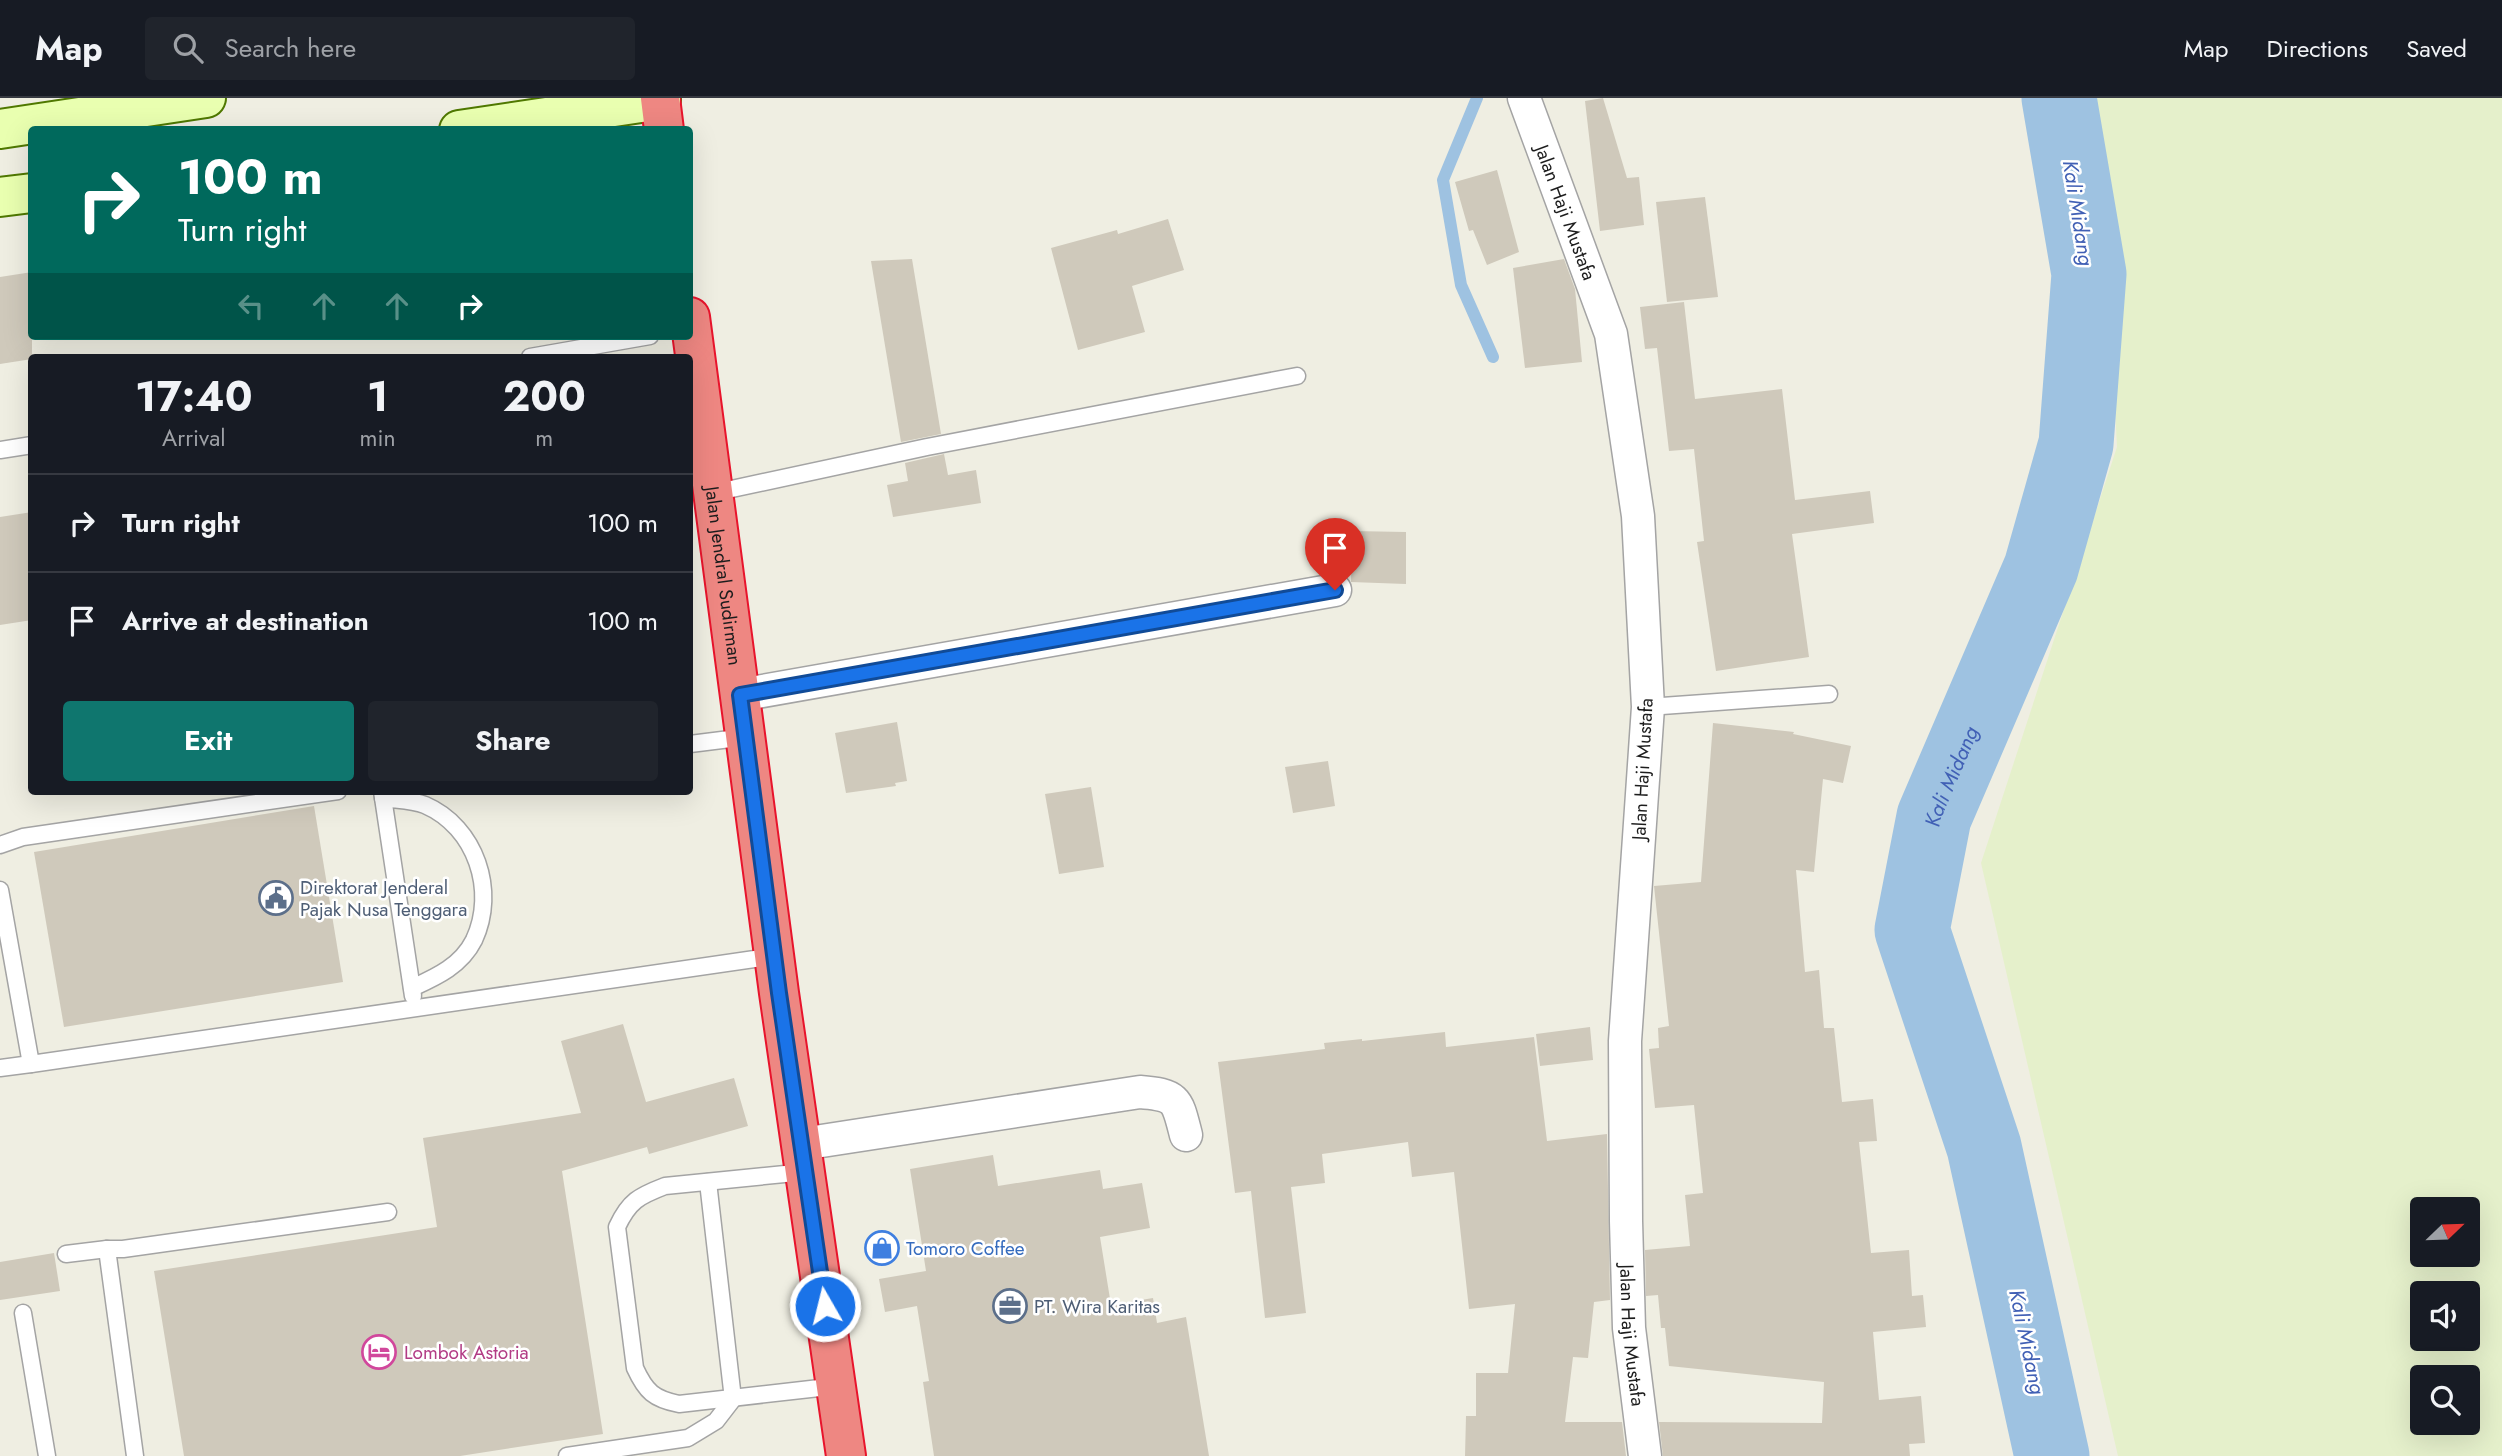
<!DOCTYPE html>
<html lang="en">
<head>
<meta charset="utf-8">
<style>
  :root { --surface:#171b24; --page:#20242c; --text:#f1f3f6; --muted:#9ea1a6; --line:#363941; --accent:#0f766e }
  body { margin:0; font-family:Jost,sans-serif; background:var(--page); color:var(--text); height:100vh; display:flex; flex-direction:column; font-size:26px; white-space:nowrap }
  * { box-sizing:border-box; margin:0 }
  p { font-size:23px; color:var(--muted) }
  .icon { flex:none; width:38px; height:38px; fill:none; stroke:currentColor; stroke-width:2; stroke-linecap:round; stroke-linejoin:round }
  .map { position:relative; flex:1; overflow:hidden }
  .drawer { position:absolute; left:28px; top:256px; width:665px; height:441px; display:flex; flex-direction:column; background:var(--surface); border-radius:7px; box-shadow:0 7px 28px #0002 }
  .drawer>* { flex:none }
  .banner { position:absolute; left:28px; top:28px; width:665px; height:214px; border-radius:7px; box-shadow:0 7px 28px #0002; background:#00695c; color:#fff; overflow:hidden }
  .needle { width:46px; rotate:67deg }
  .buttons { position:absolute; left:2410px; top:1099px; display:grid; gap:14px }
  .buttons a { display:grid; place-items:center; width:70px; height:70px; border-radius:7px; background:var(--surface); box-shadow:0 7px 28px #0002; font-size:35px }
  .pin { position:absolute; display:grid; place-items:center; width:60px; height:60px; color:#fff; margin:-72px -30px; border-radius:50% 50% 50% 0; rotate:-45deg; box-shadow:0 0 7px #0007 }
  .pin .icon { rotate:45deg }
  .me { position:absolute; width:77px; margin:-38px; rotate:352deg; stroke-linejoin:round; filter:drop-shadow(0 0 5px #0008) }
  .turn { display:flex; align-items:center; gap:24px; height:147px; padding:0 35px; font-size:32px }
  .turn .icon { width:91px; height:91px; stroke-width:2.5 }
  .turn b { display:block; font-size:49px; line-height:60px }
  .lanes { display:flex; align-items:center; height:66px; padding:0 35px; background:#0003; justify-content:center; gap:35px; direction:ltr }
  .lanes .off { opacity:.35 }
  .eta { display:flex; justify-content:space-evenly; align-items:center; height:119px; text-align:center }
  .eta b { font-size:42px; font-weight:700; line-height:49px }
  .cta { display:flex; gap:14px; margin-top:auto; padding:14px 35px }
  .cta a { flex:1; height:80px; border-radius:7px; background:var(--accent); color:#fff; font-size:28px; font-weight:700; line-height:80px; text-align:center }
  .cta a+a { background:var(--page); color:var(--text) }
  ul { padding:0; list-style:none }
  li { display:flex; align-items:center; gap:21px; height:98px; padding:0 35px; border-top:2px solid var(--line) }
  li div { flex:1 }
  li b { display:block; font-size:26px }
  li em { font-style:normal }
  header { display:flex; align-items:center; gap:42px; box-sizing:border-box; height:98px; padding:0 35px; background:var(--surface); border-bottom:2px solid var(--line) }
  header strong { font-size:33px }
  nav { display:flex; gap:38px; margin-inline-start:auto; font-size:24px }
  .search { width:490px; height:63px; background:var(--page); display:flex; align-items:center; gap:18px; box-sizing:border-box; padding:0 24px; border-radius:7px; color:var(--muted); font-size:26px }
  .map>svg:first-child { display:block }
</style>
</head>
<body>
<header>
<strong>Map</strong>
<div class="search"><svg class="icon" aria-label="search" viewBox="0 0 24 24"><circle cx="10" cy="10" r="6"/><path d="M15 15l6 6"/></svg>Search here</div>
<nav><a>Map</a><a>Directions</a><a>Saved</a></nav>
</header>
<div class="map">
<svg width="2502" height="1358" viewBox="0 0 2502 1358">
  <rect width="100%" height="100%" fill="#efeee2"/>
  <!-- farmland -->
  <path fill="#e5f0cb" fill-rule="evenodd" d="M 2086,0 L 2502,0 L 2502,1358 L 2118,1358 L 1981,765 L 2117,349 L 2102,53 ZM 2422,1111 L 2468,1111 L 2468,1157 L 2422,1157 ZM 2422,1195 L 2468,1195 L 2468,1241 L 2422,1241 ZM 2422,1279 L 2468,1279 L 2468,1325 L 2422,1325 Z"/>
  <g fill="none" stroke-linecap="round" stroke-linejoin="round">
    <!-- stream -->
    <polyline stroke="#9ec2e1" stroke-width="12" points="1477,0 1443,82 1461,187 1493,259"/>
    <!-- river -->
    <path stroke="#9ec2e1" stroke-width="75" id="s1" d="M 2052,1358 L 1984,1049 L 1912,832 L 1934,719 L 2041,470 L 2076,346 L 2089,176 L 2059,0"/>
  </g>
  <!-- building -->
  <g fill="#cfc9bb">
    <polygon points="1603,0 1627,80 1639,79 1644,127 1600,133 1585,3"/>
    <polygon points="1497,72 1519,154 1487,167 1473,132 1469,133 1455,84"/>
    <polygon points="1705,99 1718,199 1667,204 1656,104"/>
    <polygon points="1168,121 1184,172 1132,188 1145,234 1078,252 1051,150 1117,132 1118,136"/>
    <polygon points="912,161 941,336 901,344 871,163"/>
    <polygon points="1564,161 1575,191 1582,264 1525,270 1513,170"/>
    <polygon points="32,174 32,261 0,266 0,179"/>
    <polygon points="1684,204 1695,301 1782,291 1795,402 1870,393 1874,425 1792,436 1809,559 1716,573 1697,444 1704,443 1694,351 1669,353 1657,250 1645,251 1640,209"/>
    <polygon points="944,356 948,377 976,372 981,405 893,419 887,387 908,383 905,365"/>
    <polygon points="32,414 32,522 0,527 0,419"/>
    <polygon points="1352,433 1406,434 1406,486 1351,484"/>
    <polygon points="897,624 907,683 895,685 896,688 846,695 835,635"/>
    <polygon points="1713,625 1794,634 1793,636 1851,648 1843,685 1823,681 1814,774 1796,772 1805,874 1819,872 1824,930 1834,930 1842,1004 1873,1001 1877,1043 1859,1044 1871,1155 1909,1152 1912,1198 1923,1197 1926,1229 1873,1234 1879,1302 1921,1298 1925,1345 1909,1346 1910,1358 1663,1358 1659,1324 1822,1325 1824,1284 1669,1268 1665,1230 1661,1230 1658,1197 1646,1198 1645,1152 1690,1148 1685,1097 1703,1095 1694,1007 1655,1010 1649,951 1659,950 1658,930 1669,928 1654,788 1701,784"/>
    <polygon points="1328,663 1335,708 1293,715 1285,669"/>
    <polygon points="1091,689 1104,769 1059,776 1045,696"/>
    <polygon points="314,708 343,884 64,929 34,754"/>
    <polygon points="623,926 646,1004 734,980 748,1028 649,1056 647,1049 562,1073 603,1336 460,1358 184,1358 154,1173 437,1129 423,1040 581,1015 561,943"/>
    <polygon points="1590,929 1593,962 1540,968 1536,936"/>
    <polygon points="1445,934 1446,949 1534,939 1547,1043 1607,1036 1610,1202 1594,1204 1588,1260 1573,1259 1565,1324 1622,1324 1626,1358 1465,1358 1466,1318 1476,1318 1476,1275 1508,1275 1515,1206 1469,1211 1454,1074 1412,1079 1408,1044 1322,1056 1325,1085 1291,1089 1306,1215 1265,1220 1251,1093 1235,1095 1218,964 1325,951 1324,945 1362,941 1362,943"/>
    <polygon points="993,1057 998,1088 1100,1072 1103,1091 1142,1085 1150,1130 1100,1139 1111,1207 1153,1200 1157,1225 1186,1219 1209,1358 934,1358 923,1284 929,1283 917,1208 885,1214 879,1181 926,1173 910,1071"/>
    <polygon points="54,1155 60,1193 0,1202 0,1164"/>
  </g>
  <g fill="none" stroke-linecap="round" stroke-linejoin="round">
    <!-- lane casing -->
    <g stroke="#a4a4a4" stroke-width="19">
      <g id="lane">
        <polyline points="530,259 650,238"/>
        <polyline points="0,352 32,347"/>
        <polyline points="713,395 927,349 1297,278"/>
        <polyline points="1648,609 1829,596"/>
        <polyline points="690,646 746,639"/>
        <polyline points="382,693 413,898"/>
        <path d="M 383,700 C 395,702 413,702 425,707 C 476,729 497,793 474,842 C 461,868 436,879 412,890"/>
        <polyline points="0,747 23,739 338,693"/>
        <polyline points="0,792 31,966 775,858"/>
        <polyline points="0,970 31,966"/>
        <path d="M 805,1074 L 665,1088 C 639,1098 629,1103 617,1129 L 635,1270 C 646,1294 654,1301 679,1306 L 837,1288"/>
        <polyline points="107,1151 135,1358"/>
        <polyline points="66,1156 107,1151 123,1151 388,1114"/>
        <polyline points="23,1215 47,1358"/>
        <polyline points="567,1358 688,1340 716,1323 733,1301 708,1084"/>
      </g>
    </g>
    <!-- street casing -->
    <g stroke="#a4a4a4" stroke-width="35">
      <g id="street">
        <path id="s2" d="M 1524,0 L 1611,236 L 1638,418 L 1648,609 L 1625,943 L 1626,1123 L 1629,1230 L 1645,1358"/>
        <polyline points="740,597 1335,492"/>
        <path d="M 802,1046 L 1140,994 C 1178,997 1177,1002 1186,1037"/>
      </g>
    </g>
    <!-- secondary casing -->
    <g stroke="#4f7800" stroke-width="42">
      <g id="secondary">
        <polyline points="0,31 206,0"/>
        <polyline points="459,32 661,2"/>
        <polyline points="0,99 32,95"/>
      </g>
    </g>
    <!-- highway casing -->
    <g stroke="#e8142c" stroke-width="42">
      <g id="highway">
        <polyline points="660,0 664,32"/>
        <path id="s3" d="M 690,219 L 779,895 L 846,1358"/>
      </g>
    </g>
    <!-- lane -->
    <use href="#lane" stroke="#fff" stroke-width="16"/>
    <!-- street -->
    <use href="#street" stroke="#fff" stroke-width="32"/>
    <!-- secondary -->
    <use href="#secondary" stroke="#e9ffb0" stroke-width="38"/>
    <!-- highway -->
    <use href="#highway" stroke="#ee8782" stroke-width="38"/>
  </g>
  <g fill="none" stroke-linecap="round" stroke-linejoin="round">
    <!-- route casing -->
    <g stroke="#114b97" stroke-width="18">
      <polyline id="route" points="825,1208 779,895 740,597 1335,492"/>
    </g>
    <!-- route -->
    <use href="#route" stroke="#1a73e8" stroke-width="12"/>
  </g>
  <!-- icons -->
  <defs>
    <g id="civic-ring" transform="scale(1.75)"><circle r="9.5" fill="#fff" stroke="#5c6f8a" stroke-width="1.5"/><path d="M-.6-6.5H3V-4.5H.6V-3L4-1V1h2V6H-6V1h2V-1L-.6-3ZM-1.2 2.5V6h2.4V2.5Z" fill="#5c6f8a"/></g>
    <g id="shop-ring" transform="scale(1.75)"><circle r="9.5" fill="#fff" stroke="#3f7fe0" stroke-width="1.5"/><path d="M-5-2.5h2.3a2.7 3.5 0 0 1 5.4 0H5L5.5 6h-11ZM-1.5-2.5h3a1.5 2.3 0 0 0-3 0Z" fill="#3f7fe0"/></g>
    <g id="office-ring" transform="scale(1.75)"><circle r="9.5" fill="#fff" stroke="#5c6f8a" stroke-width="1.5"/><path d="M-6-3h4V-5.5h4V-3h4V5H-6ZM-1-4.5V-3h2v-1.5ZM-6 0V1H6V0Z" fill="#5c6f8a"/></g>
    <g id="hotel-ring" transform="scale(1.75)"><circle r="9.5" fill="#fff" stroke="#d1479c" stroke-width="1.5"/><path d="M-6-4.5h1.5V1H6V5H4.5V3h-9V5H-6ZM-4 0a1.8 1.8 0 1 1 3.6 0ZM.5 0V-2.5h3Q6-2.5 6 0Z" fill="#d1479c"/></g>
  </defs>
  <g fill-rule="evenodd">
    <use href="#civic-ring" x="276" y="800"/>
    <use href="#shop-ring" x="882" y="1150"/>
    <use href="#office-ring" x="1010" y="1208"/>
    <use href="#hotel-ring" x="379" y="1254"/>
  </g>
  <g text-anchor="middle" stroke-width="5" stroke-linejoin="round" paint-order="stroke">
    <!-- street labels -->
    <g font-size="19" fill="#1d1d1d" stroke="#fff">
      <text dy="7" stroke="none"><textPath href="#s2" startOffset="122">Jalan Haji Mustafa</textPath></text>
      <text dy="7" stroke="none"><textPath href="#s3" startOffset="261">Jalan Jendral Sudirman</textPath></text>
      <text transform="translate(1642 671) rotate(-87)" y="7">Jalan Haji Mustafa</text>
      <text dy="7" stroke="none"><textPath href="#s2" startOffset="1256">Jalan Haji Mustafa</textPath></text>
    </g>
    <!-- service labels -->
    <g font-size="19" fill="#4e5e75" stroke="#fff" text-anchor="start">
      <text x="300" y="796">Direktorat Jenderal<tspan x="300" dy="22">Pajak Nusa Tenggara</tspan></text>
      <text x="1034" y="1215">PT. Wira Karitas</text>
    </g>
    <!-- shop labels -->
    <g font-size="19" fill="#366cbe" stroke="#fff" text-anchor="start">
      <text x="906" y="1157">Tomoro Coffee</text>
    </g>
    <!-- hotel labels -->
    <g font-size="19" fill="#b23c85" stroke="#fff" text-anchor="start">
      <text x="404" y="1261">Lombok Astoria</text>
    </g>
    <!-- water labels -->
    <g font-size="21" font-style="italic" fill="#4160b5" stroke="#fff">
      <text transform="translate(2078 115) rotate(81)" y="7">Kali Midang</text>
      <text dy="7" stroke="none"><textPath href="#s1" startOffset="704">Kali Midang</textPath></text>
      <text transform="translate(2027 1244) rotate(78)" y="7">Kali Midang</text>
    </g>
  </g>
</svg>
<div class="buttons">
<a><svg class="needle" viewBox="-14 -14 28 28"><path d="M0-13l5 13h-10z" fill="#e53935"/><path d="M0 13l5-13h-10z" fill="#9ea1a6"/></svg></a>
<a><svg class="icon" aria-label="sound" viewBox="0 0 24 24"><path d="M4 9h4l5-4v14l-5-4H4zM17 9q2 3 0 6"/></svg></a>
<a><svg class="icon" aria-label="search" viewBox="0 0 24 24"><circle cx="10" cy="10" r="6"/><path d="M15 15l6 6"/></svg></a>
</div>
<div class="pin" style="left:1335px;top:492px;background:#d93025"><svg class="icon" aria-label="arrive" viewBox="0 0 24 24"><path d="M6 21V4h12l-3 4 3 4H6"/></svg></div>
<svg class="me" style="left:825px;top:1208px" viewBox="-20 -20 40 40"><circle r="17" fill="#1a73e8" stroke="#fff" stroke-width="3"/><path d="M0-11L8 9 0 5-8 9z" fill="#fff"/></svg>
<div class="banner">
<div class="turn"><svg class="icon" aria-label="right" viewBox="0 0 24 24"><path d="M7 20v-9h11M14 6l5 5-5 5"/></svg><div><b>100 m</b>Turn right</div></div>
<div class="lanes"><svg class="icon off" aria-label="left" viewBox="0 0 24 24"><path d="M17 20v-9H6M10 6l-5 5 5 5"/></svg><svg class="icon off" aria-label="ahead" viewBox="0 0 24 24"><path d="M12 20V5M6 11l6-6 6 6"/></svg><svg class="icon off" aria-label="ahead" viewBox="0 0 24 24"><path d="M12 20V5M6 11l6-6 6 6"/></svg><svg class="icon" aria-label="right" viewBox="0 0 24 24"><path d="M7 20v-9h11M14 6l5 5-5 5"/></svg></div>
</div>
<section class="drawer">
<div class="eta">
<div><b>17:40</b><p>Arrival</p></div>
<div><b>1</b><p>min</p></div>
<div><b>200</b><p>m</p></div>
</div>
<ul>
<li><svg class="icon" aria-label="right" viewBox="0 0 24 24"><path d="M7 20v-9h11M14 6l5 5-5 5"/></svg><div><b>Turn right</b></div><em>100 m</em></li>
<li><svg class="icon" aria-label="arrive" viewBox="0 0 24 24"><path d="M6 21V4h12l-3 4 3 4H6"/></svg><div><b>Arrive at destination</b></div><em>100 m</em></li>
</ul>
<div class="cta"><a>Exit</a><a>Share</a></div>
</section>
</div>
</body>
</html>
